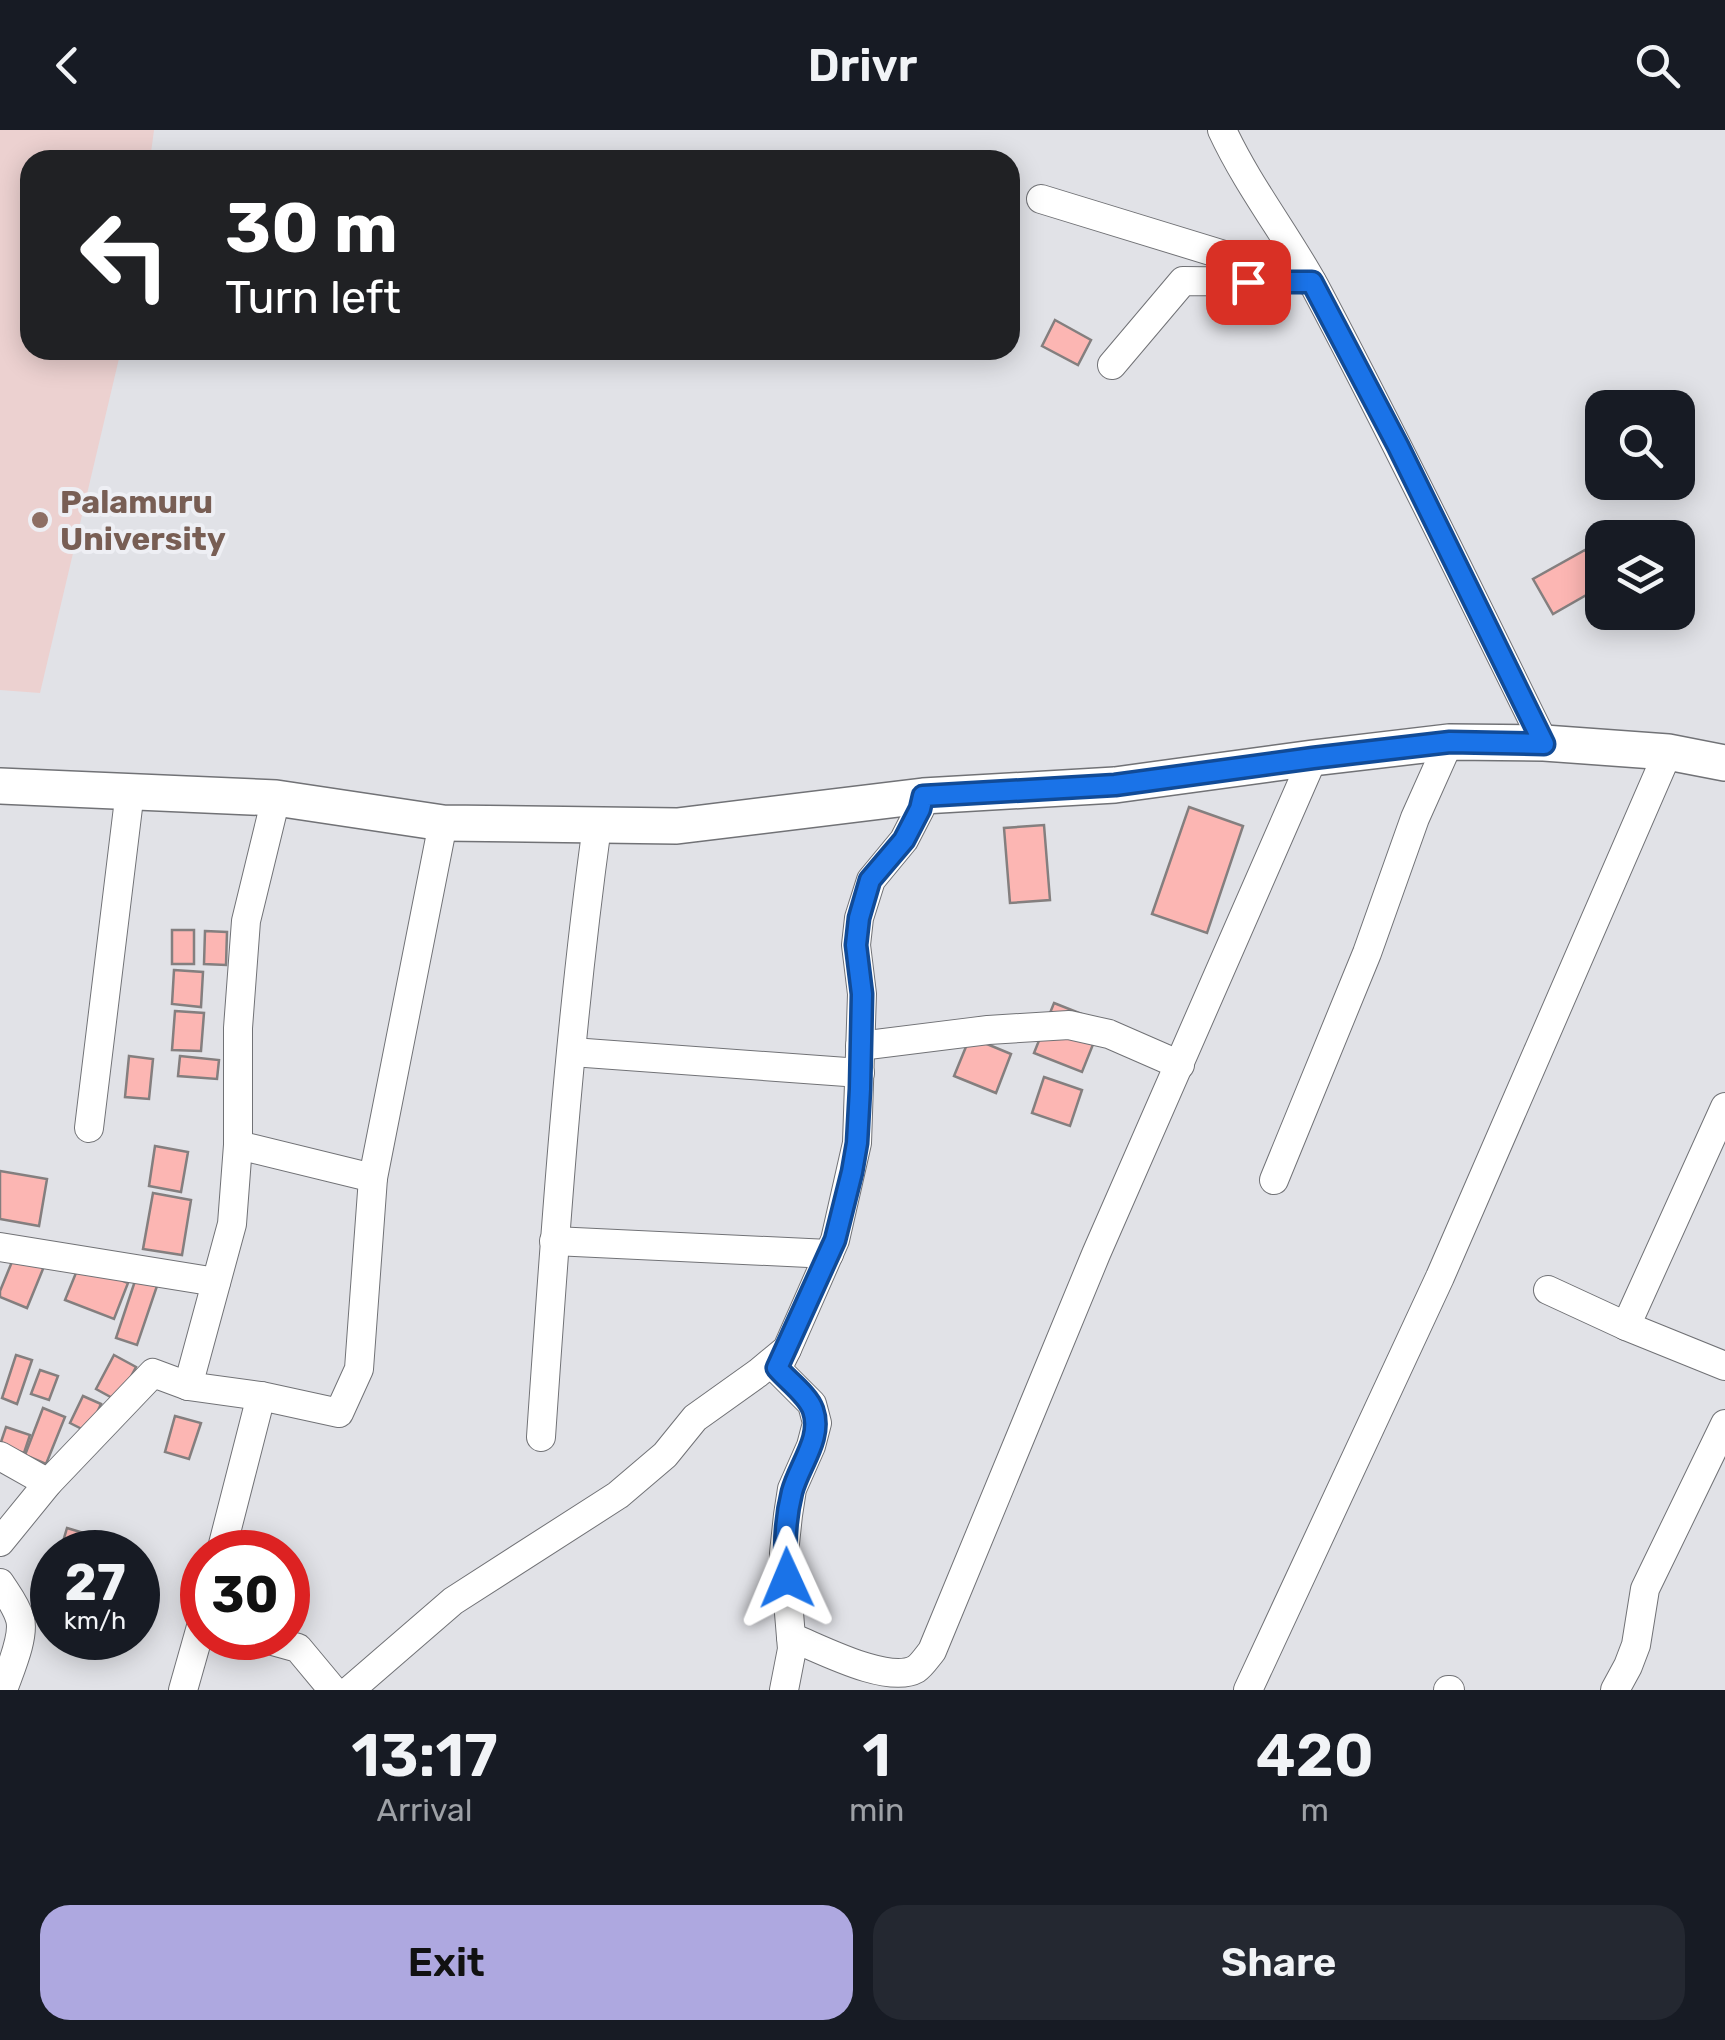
<!DOCTYPE html>
<html lang="en">
<head>
<meta charset="utf-8">
<style>
  :root { --surface:#171b24; --page:#242831; --text:#f1f3f6; --muted:#9ea1a6; --accent:#aea8e0 }
  body { margin:0; font-family:Rubik,sans-serif; background:var(--page); color:var(--text); height:100vh; display:flex; flex-direction:column; font-size:38px; white-space:nowrap }
  * { box-sizing:border-box; margin:0 }
  p { font-size:32px; color:var(--muted) }
  .icon { flex:none; width:55px; height:55px; fill:none; stroke:currentColor; stroke-width:2; stroke-linecap:round; stroke-linejoin:round }
  .map { position:relative; height:1560px; overflow:hidden }
  .panel { display:flex; flex-direction:column; background:var(--surface); flex:1 }
  .panel>* { flex:none }
  .top-card { position:absolute; left:20px; top:20px; width:1000px; height:210px; border-radius:30px; box-shadow:0 5px 25px #0003; background:#202124; color:#fff; overflow:hidden }
  .fabs { position:absolute; left:1585px; top:260px; display:grid; gap:20px }
  .fabs a { display:grid; place-items:center; width:110px; height:110px; border-radius:20px; background:var(--surface); box-shadow:0 5px 25px #0003; font-size:50px }
  .speed { position:absolute; left:30px; top:1400px; display:flex; gap:20px; font-size:50px; font-weight:700; text-align:center }
  .speed>* { display:grid; place-content:center; width:130px; height:130px; border-radius:50%; background:var(--surface); box-shadow:0 5px 25px #0003; line-height:1 }
  .speed small { font-size:25px; font-weight:400 }
  .speed .limit { border:15px solid #d22; background:#fff; color:#111 }
  .pin { position:absolute; display:grid; place-items:center; width:85px; height:85px; color:#fff; margin:-42px; border-radius:20px; box-shadow:0 5px 15px #0006 }
  .me { position:absolute; width:110px; margin:-55px; rotate:359deg; stroke-linejoin:round; filter:drop-shadow(0 0 8px #0008) }
  .turn { display:flex; align-items:center; gap:35px; height:210px; padding:0 40px; font-size:45px }
  .turn .icon { width:130px; height:130px; stroke-width:2.5 }
  .turn b { display:block; font-size:70px; line-height:85px }
  .eta { display:flex; justify-content:space-evenly; align-items:center; height:170px; text-align:center }
  .eta b { font-size:60px; font-weight:600; line-height:70px }
  .primary-button { display:flex; gap:20px; margin-top:auto; padding:20px 40px }
  .primary-button a { flex:1; height:115px; border-radius:30px; background:var(--accent); color:#111; font-size:40px; font-weight:600; line-height:115px; text-align:center }
  .primary-button a+a { background:var(--page); color:var(--text) }
  header { display:flex; justify-content:space-between; align-items:center; height:130px; padding:0 40px; background:var(--surface); font-size:45px; font-weight:600 }
  .map>svg:first-child { display:block }
</style>
</head>
<body>
<header><svg class="icon" aria-label="back" viewBox="0 0 24 24"><path d="M15 5l-7 7 7 7"/></svg>Drivr<svg class="icon" aria-label="search" viewBox="0 0 24 24"><circle cx="10" cy="10" r="6"/><path d="M15 15l6 6"/></svg></header>
<div class="map">
<svg width="1725" height="1560" viewBox="0 0 1725 1560">
  <rect width="100%" height="100%" fill="#e1e2e7"/>
  <!-- education -->
  <polygon fill="#ecd1d0" points="0,0 154,0 150,30 30,30 30,220 121,220 40,563 0,560"/>
  <!-- building -->
  <g fill="#fcb6b3" stroke="#847f7f" stroke-width="2.5">
    <polygon points="1055,190 1091,210 1078,235 1042,216"/>
    <polygon points="1585,420 1602,451 1602,456 1553,484 1533,449"/>
    <polygon points="1189,677 1243,696 1207,803 1152,784"/>
    <polygon points="1044,695 1050,770 1010,773 1004,698"/>
    <rect x="172" y="800" width="22" height="34"/>
    <polygon points="205,801 227,802 226,835 204,834"/>
    <polygon points="174,840 203,842 201,877 172,874"/>
    <polygon points="1054,873 1102,892 1082,942 1034,923"/>
    <polygon points="175,881 204,883 201,921 172,920"/>
    <polygon points="970,907 1011,924 996,963 954,946"/>
    <polygon points="129,926 153,929 149,969 125,967"/>
    <polygon points="180,926 219,930 217,949 178,946"/>
    <polygon points="1044,947 1082,960 1070,996 1032,983"/>
    <polygon points="155,1016 188,1022 181,1062 149,1056"/>
    <polygon points="0,1041 47,1049 39,1096 0,1089"/>
    <polygon points="153,1063 191,1070 182,1125 143,1119"/>
    <polygon points="16,1122 45,1134 27,1178 0,1167 0,1161"/>
    <polygon points="80,1133 128,1153 114,1189 65,1170"/>
    <polygon points="136,1148 157,1156 137,1215 116,1208"/>
    <polygon points="16,1225 32,1230 17,1274 2,1268"/>
    <polygon points="114,1225 136,1237 118,1271 96,1259"/>
    <polygon points="40,1240 58,1246 49,1270 31,1264"/>
    <polygon points="83,1266 101,1274 88,1302 70,1293"/>
    <polygon points="43,1278 65,1287 46,1334 25,1325"/>
    <polygon points="175,1286 201,1293 189,1329 165,1322"/>
    <polygon points="6,1297 30,1305 24,1323 0,1315"/>
    <polygon points="67,1398 114,1412 111,1422 88,1422 62,1415"/>
  </g>
  <g fill="none" stroke-linecap="round" stroke-linejoin="round">
    <!-- minor casing -->
    <g stroke="#717276" stroke-width="30">
      <g id="minor">
        <path d="M 1222,0 C 1248,56 1286,104 1315,157 C 1395,308 1469,461 1544,613"/>
        <polyline points="1041,69 1312,152"/>
        <polyline points="1112,235 1183,151 1282,152"/>
        <polyline points="860,916 988,900 1069,895 1109,904 1180,935"/>
        <polyline points="572,922 860,943"/>
        <polyline points="89,998 130,661"/>
        <polyline points="238,1015 373,1048"/>
        <polyline points="1274,1050 1367,823 1415,688 1449,612"/>
        <polyline points="554,1111 829,1124"/>
        <polyline points="0,1117 216,1152"/>
        <polyline points="1548,1160 1626,1196 1725,1236"/>
        <polyline points="1626,1196 1725,977"/>
        <polyline points="188,1256 232,1094 238,1015 238,898 246,791 276,668"/>
        <path d="M 541,1307 C 555,1103 569,899 597,696"/>
        <polyline points="0,1326 48,1353"/>
        <polyline points="0,1412 48,1353 153,1243 188,1256 261,1266 339,1283 359,1239 373,1048 443,693"/>
        <polyline points="221,1422 261,1266"/>
        <path d="M 0,1453 C 7,1464 16,1475 20,1489 C 25,1507 9,1542 3,1560"/>
        <path d="M 791,1507 C 819,1518 888,1555 916,1539 C 922,1535 927,1527 932,1521 L 1096,1124 L 1313,628"/>
        <polyline points="262,1508 298,1518 333,1560"/>
        <polyline points="183,1560 202,1493"/>
        <polyline points="350,1560 453,1471 618,1365 665,1325 695,1288 758,1243 787,1219 835,1110 857,1013 862,864 856,815 859,788 871,750 904,710 920,679 923,666"/>
        <polyline points="784,1560 792,1519 784,1423 788,1385 792,1359 811,1316 817,1293 812,1274 777,1239 787,1219"/>
        <polyline points="1248,1560 1440,1147 1668,622"/>
        <polyline points="1448,1560 1450,1560"/>
        <polyline points="1615,1560 1628,1536 1636,1515 1645,1459 1725,1294"/>
      </g>
    </g>
    <!-- tertiary casing -->
    <g stroke="#717276" stroke-width="38">
      <polyline id="tertiary" points="0,656 276,668 443,693 677,696 923,666 1115,655 1313,628 1449,612 1544,613 1668,622 1725,633"/>
    </g>
    <!-- minor -->
    <use href="#minor" stroke="#fff" stroke-width="28"/>
    <!-- tertiary -->
    <use href="#tertiary" stroke="#fff" stroke-width="35"/>
  </g>
  <g fill="none" stroke-linecap="round" stroke-linejoin="round">
    <!-- route casing -->
    <g stroke="#114b97" stroke-width="25">
      <path id="route" d="M 787,1448 C 784,1420 785,1390 792,1362 C 799,1335 823,1308 813,1280 C 808,1265 788,1251 777,1238 L 835,1110 L 852,1042 L 857,1013 L 860,959 L 862,864 L 856,815 L 859,788 L 870,750 L 904,710 L 920,679 L 923,666 L 1115,655 L 1313,628 L 1450,612 L 1544,614 L 1398,316 L 1312,152 L 1248,152"/>
    </g>
    <!-- route -->
    <use href="#route" stroke="#1a73e8" stroke-width="18"/>
  </g>
  <!-- markers -->
  <circle fill="#8d6e63" stroke="#eeeff4" stroke-width="4" cx="40" cy="390" r="10"/>
  <g text-anchor="middle" stroke-width="8" stroke-linejoin="round" paint-order="stroke">
    <!-- education labels -->
    <g font-size="32" font-weight="bold" fill="#785e54" stroke="#eeeff4" text-anchor="start">
      <text x="60" y="383">Palamuru<tspan x="60" dy="37">University</tspan></text>
    </g>
  </g>
</svg>
<div class="fabs">
<a><svg class="icon" aria-label="search" viewBox="0 0 24 24"><circle cx="10" cy="10" r="6"/><path d="M15 15l6 6"/></svg></a>
<a><svg class="icon" aria-label="layers" viewBox="0 0 24 24"><path d="M12 4l9 5-9 5-9-5zM3 14l9 5 9-5"/></svg></a>
</div>
<div class="speed"><div>27<small>km/h</small></div><div class="limit">30</div></div>
<div class="pin" style="left:1248px;top:152px;background:#d93025"><svg class="icon" aria-label="arrive" viewBox="0 0 24 24"><path d="M6 21V4h12l-3 4 3 4H6"/></svg></div>
<svg class="me" style="left:787px;top:1448px" viewBox="-20 -20 40 40"><path d="M0-17L14 15 0 8-14 15z" fill="#1a73e8" stroke="#fff" stroke-width="4"/></svg>
<div class="top-card">
<div class="turn"><svg class="icon" aria-label="left" viewBox="0 0 24 24"><path d="M17 20v-9H6M10 6l-5 5 5 5"/></svg><div><b>30 m</b>Turn left</div></div>
</div>
</div>
<section class="panel">
<div class="eta">
<div><b>13:17</b><p>Arrival</p></div>
<div><b>1</b><p>min</p></div>
<div><b>420</b><p>m</p></div>
</div>
<div class="primary-button"><a>Exit</a><a>Share</a></div>
</section>
</body>
</html>
